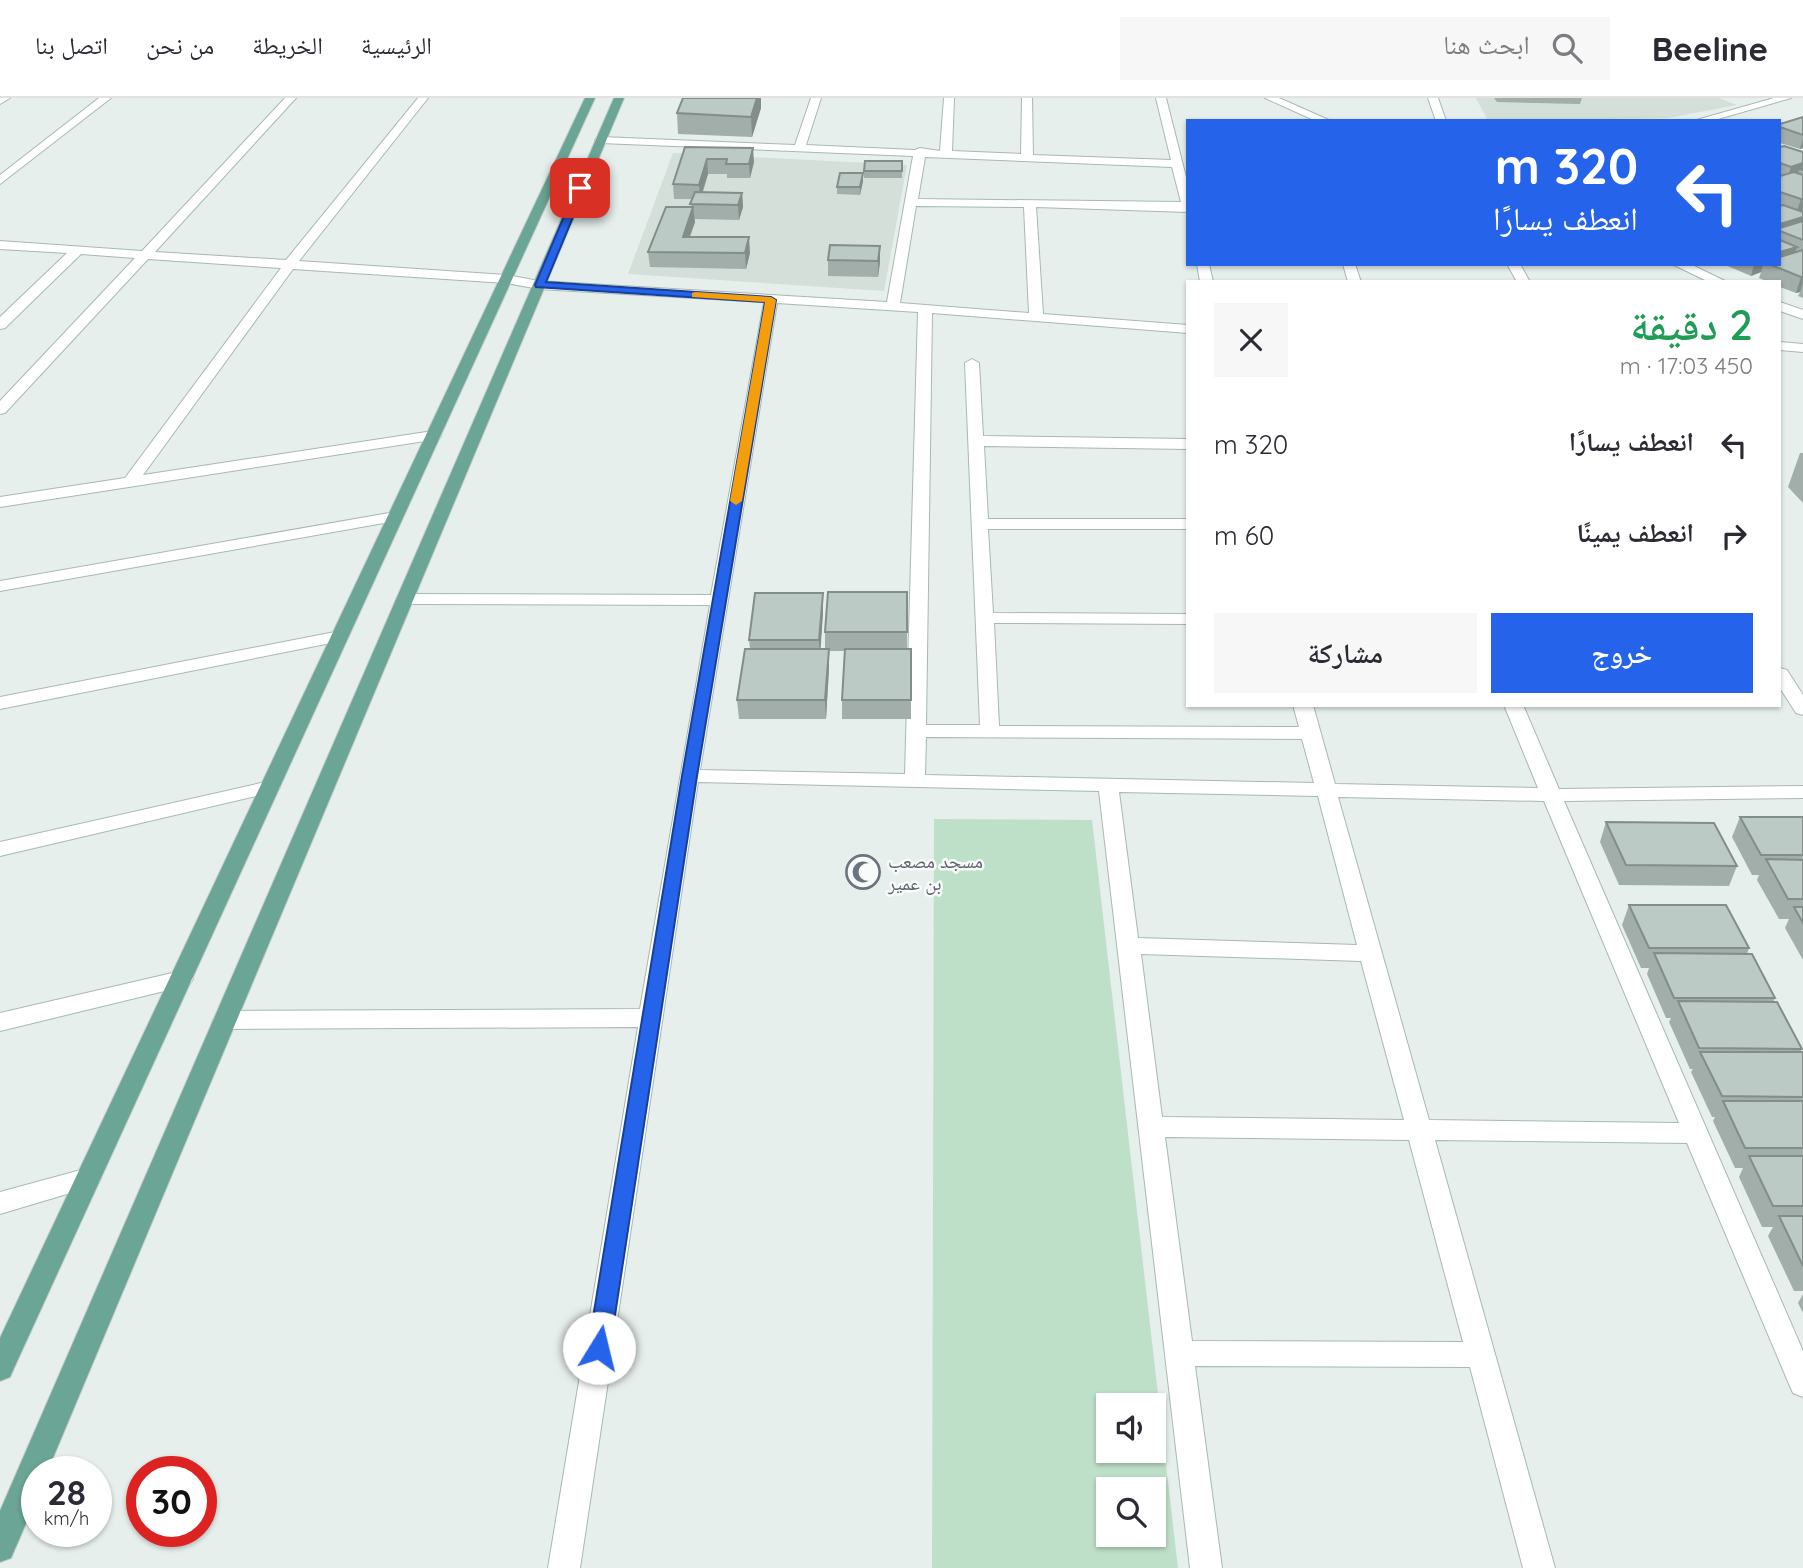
<!DOCTYPE html>
<html lang="ar">
<head>
<meta charset="utf-8">
<style>
  :root { --surface:#fff; --page:#f7f7f7; --text:#2b2b33; --muted:#7c7c81; --line:#e1e1e2; --accent:#2563eb }
  body { margin:0; font-family:Quicksand,"Noto Naskh Arabic",sans-serif; background:var(--page); color:var(--text); direction:rtl; height:100vh; display:flex; flex-direction:column; font-size:26px; white-space:nowrap }
  * { box-sizing:border-box; margin:0 }
  p { font-size:23px; color:var(--muted) }
  .icon { flex:none; width:38px; height:38px; fill:none; stroke:currentColor; stroke-width:2; stroke-linecap:round; stroke-linejoin:round }
  .map { position:relative; flex:1; overflow:hidden; direction:ltr }
  .side { position:absolute; left:1186px; top:182px; width:595px; height:427px; display:flex; flex-direction:column; background:var(--surface); border-radius:0px; box-shadow:0 2px 5px #0004; direction:rtl }
  .side>* { flex:none }
  .hud { position:absolute; left:1186px; top:21px; width:595px; height:147px; border-radius:0px; box-shadow:0 2px 5px #0004; direction:rtl; background:#2563eb; color:#fff; overflow:hidden }
  .buttons { position:absolute; left:1096px; top:1295px; display:grid; gap:14px }
  .buttons a { display:grid; place-items:center; width:70px; height:70px; border-radius:0px; background:var(--surface); box-shadow:0 2px 5px #0004; font-size:35px }
  .speed { position:absolute; left:21px; top:1358px; display:flex; gap:14px; font-size:35px; font-weight:700; text-align:center }
  .speed>* { display:grid; place-content:center; width:91px; height:91px; border-radius:50%; background:var(--surface); box-shadow:0 2px 5px #0004; line-height:1 }
  .speed small { font-size:18px; font-weight:400 }
  .speed .limit { border:10px solid #d22; background:#fff; color:#111 }
  .pin { position:absolute; display:grid; place-items:center; width:60px; height:60px; color:#fff; margin:-30px; border-radius:14px; box-shadow:0 4px 10px #0006 }
  .me { position:absolute; width:77px; margin:-38px; rotate:9deg; stroke-linejoin:round; filter:drop-shadow(0 0 5px #0008) }
  .turn { display:flex; align-items:center; gap:24px; height:147px; padding:0 28px; font-size:32px }
  .turn .icon { width:91px; height:91px; stroke-width:2.5 }
  .turn b { display:block; font-size:49px; line-height:60px }
  .round { display:grid; place-items:center; flex:none; width:74px; height:74px; border-radius:0px; background:var(--page) }
  .headline { display:flex; align-items:center; justify-content:space-between; height:119px; padding:0 28px }
  h1 { font-size:42px; font-weight:600; line-height:52px; color:#1e9e55 }
  .primary-button { display:flex; gap:14px; margin-top:auto; padding:14px 28px }
  .primary-button a { flex:1; height:80px; border-radius:0px; background:var(--accent); color:#fff; font-size:28px; font-weight:600; line-height:80px; text-align:center }
  .primary-button a+a { background:var(--page); color:var(--text) }
  ul { padding:0; list-style:none }
  li { display:flex; align-items:center; gap:21px; height:91px; padding:0 28px }
  li div { flex:1 }
  li b { display:block; font-size:26px }
  li em { font-style:normal }
  header { display:flex; align-items:center; gap:42px; box-sizing:border-box; height:98px; padding:0 35px; background:var(--surface); border-bottom:2px solid var(--line) }
  header strong { font-size:33px }
  nav { display:flex; gap:38px; margin-inline-start:auto; font-size:24px }
  .search { width:490px; height:63px; background:var(--page); display:flex; align-items:center; gap:18px; box-sizing:border-box; padding:0 24px; border-radius:0px; color:var(--muted); font-size:26px }
  .map>svg:first-child { display:block }
</style>
</head>
<body>
<header>
<strong>Beeline</strong>
<div class="search"><svg class="icon" aria-label="search" viewBox="0 0 24 24"><circle cx="10" cy="10" r="6"/><path d="M15 15l6 6"/></svg>ابحث هنا</div>
<nav><a>الرئيسية</a><a>الخريطة</a><a>من نحن</a><a>اتصل بنا</a></nav>
</header>
<div class="map">
<svg width="1803" height="1470" viewBox="0 0 1803 1470">
  <rect width="100%" height="100%" fill="#e6efeb"/>
  <!-- built -->
  <g fill="#d4dfda">
    <polygon points="1476,0 1719,0 1737,7 1668,20 1488,23"/>
    <polygon points="673,55 907,67 884,193 628,176"/>
  </g>
  <!-- green -->
  <path fill="#bfe0c8" fill-rule="evenodd" d="M 934,721 L 1092,722 L 1178,1470 L 932,1470 ZM 1108,1307 L 1153,1307 L 1153,1353 L 1108,1353 ZM 1108,1391 L 1153,1391 L 1153,1437 L 1108,1437 Z"/>
  <g fill="none" stroke-linecap="round" stroke-linejoin="round">
    <!-- minor casing -->
    <g stroke="#a8b8b2" stroke-width="2">
      <g id="minor">
        <polygon points="0,0 10,0 0,6"/>
        <polygon points="99,0 111,0 0,86 0,77"/>
        <path d="M 285,0 L 296,0 L 155,154 L 286,162 L 418,0 L 428,0 L 299,163 L 506,177 L 539,183 L 887,204 L 913,58 L 601,45 L 595,42 L 601,39 L 795,47 L 811,0 L 821,0 L 806,47 L 915,52 L 920,50 L 940,53 L 944,0 L 954,0 L 952,53 L 1021,56 L 1022,0 L 1032,0 L 1033,57 L 1171,62 L 1156,0 L 1166,0 L 1188,87 L 1188,114 L 1036,109 L 1043,216 L 1188,227 L 1188,235 L 932,215 L 926,627 L 980,627 L 965,265 L 972,261 L 979,265 L 983,338 L 1188,341 L 1188,351 L 984,348 L 988,421 L 1188,421 L 1188,431 L 988,431 L 993,515 L 1188,516 L 1188,526 L 994,525 L 999,628 L 1299,629 L 1293,607 L 1313,607 L 1335,686 L 1538,690 L 1504,607 L 1523,607 L 1559,691 L 1803,688 L 1803,700 L 1564,703 L 1803,1253 L 1803,1299 L 1793,1295 L 1789,1286 L 1687,1045 L 1435,1042 L 1555,1470 L 1523,1470 L 1470,1269 L 1195,1268 L 1222,1470 L 1190,1470 L 1099,693 L 698,684 L 580,1470 L 548,1470 L 638,929 L 225,931 L 217,928 L 213,922 L 217,916 L 225,913 L 640,911 L 710,507 L 405,506 L 396,501 L 405,496 L 711,497 L 764,204 L 539,191 L 506,185 L 293,171 L 143,377 L 433,333 L 441,338 L 438,341 L 0,409 L 0,399 L 125,380 L 281,170 L 148,161 L 5,315 L 0,316 L 0,303 L 135,160 L 81,156 L 5,230 L 0,231 L 0,219 L 67,155 L 0,151 L 0,143 L 142,153 ZM 925,59 L 1172,69 L 1181,104 L 918,101 ZM 916,108 L 1024,109 L 1029,215 L 900,205 ZM 777,205 L 918,214 L 905,676 L 700,672 ZM 926,639 L 1302,641 L 1314,685 L 925,677 ZM 1119,694 L 1318,698 L 1357,847 L 1138,840 ZM 1338,699 L 1544,703 L 1679,1025 L 1429,1022 ZM 1141,856 L 1361,863 L 1404,1022 L 1162,1019 ZM 1165,1039 L 1409,1042 L 1463,1244 L 1192,1243 Z"/>
        <polygon points="1265,0 1279,0 1331,23 1316,23"/>
        <polygon points="1428,0 1438,0 1446,23 1436,23"/>
        <polygon points="1774,0 1791,0 1711,23 1693,23"/>
        <polygon points="1197,166 1209,166 1213,184 1200,184"/>
        <polygon points="1343,166 1355,166 1361,184 1348,184"/>
        <polygon points="1507,166 1520,166 1530,184 1517,184"/>
        <polygon points="1672,166 1690,166 1727,184 1709,184"/>
        <polygon points="1780,204 1803,212 1803,221 1780,213"/>
        <polygon points="1780,244 1803,246 1803,254 1780,252"/>
        <polygon points="395,414 401,416 403,419 401,422 0,493 0,483"/>
        <polygon points="340,533 349,538 346,542 0,611 0,599"/>
        <polygon points="1780,570 1787,572 1803,597 1803,617 1796,615 1780,590"/>
        <polygon points="270,683 277,685 280,689 277,693 0,758 0,744"/>
        <polygon points="181,873 189,875 193,881 189,887 0,933 0,915"/>
        <polygon points="88,1070 97,1073 101,1080 97,1087 0,1116 0,1094"/>
      </g>
    </g>
    <!-- major casing -->
    <g stroke="#c2cac8" stroke-width="2">
      <g id="major">
        <polygon points="585,0 595,0 14,1270 10,1279 0,1283 0,1240"/>
        <path d="M 614,0 L 624,0 L 47,1374 L 37,1374 C 37,1407 24,1429 11,1460 L 0,1464 L 0,1413 Z"/>
      </g>
    </g>
    <!-- minor -->
    <use href="#minor" fill="#fff" fill-rule="evenodd"/>
    <!-- major -->
    <use href="#major" fill="#6aa596" fill-rule="evenodd"/>
  </g>
  <!-- wall -->
  <g fill="#a1aea9">
    <polygon points="1494,0 1582,0 1580,6 1497,4"/>
    <polygon points="761,10 752,39 678,36 677,15"/>
    <polygon points="1803,19 1803,50 1800,51 1780,45 1780,26"/>
    <polygon points="685,49 754,64 750,80 727,80 727,76 708,76 703,94 742,95 743,109 739,122 694,121 695,124 690,139 750,155 746,171 650,169 648,154 691,109 692,101 674,101 673,86"/>
    <polygon points="1780,49 1803,54 1803,200 1798,198 1800,194 1796,195 1780,189 1780,184 1768,184 1759,180 1761,174 1751,178 1723,166 1780,166"/>
    <polygon points="902,63 902,80 864,80 864,73"/>
    <polygon points="863,83 860,97 837,96 837,89"/>
    <polygon points="880,148 880,164 878,179 828,178 828,162"/>
    <polygon points="1800,355 1803,355 1803,405 1788,389"/>
    <polygon points="907,494 907,551 911,551 911,621 842,621 842,602 845,553 829,553 829,570 826,621 739,621 737,602 750,551 749,542 823,495 823,514 820,551 825,551 825,534"/>
    <polygon points="1740,719 1803,719 1803,862 1785,830 1789,821 1779,821 1757,782 1759,777 1752,777 1732,739"/>
    <polygon points="1606,724 1737,768 1729,788 1619,787 1600,744"/>
    <polygon points="1629,807 1749,850 1747,856 1775,900 1773,904 1802,951 1800,954 1803,954 1803,1193 1794,1193 1768,1138 1773,1129 1762,1129 1739,1079 1743,1070 1735,1070 1713,1023 1715,1019 1712,1019 1691,974 1693,971 1690,971 1669,924 1671,920 1666,920 1647,876 1649,870 1641,870 1622,827"/>
    <polygon points="1803,1196 1803,1215 1798,1205"/>
  </g>
  <!-- shaded-wall -->
  <g fill="#838d89">
    <polygon points="757,0 761,0 761,10 752,39 751,19"/>
    <polygon points="1803,41 1803,50 1800,51"/>
    <polygon points="753,50 754,64 750,80 749,66"/>
    <polygon points="707,61 708,76 700,101 699,87"/>
    <polygon points="1803,65 1803,73 1799,72 1796,81 1786,84 1791,69"/>
    <polygon points="863,75 863,83 860,97 860,89"/>
    <polygon points="742,95 743,109 739,122 738,107"/>
    <polygon points="1801,101 1803,101 1803,114 1796,116"/>
    <polygon points="693,109 695,124 684,154 683,139"/>
    <polygon points="1803,119 1803,132 1780,133 1780,126"/>
    <polygon points="749,139 750,155 746,171 745,155"/>
    <polygon points="880,148 880,164 878,179 878,163"/>
    <polygon points="1797,149 1792,164 1780,166 1780,154"/>
    <polygon points="1754,166 1763,166 1761,174 1751,178"/>
    <polygon points="1801,179 1803,179 1803,184 1800,194 1796,195"/>
    <polygon points="823,495 823,514 820,561 819,542"/>
    <polygon points="829,551 829,570 826,621 825,602"/>
  </g>
  <!-- building -->
  <g fill="#bbcac4" stroke="#838d89" stroke-width="2">
    <polygon points="683,0 757,0 751,19 677,15"/>
    <polygon points="1803,19 1803,37 1780,29 1780,26"/>
    <polygon points="1784,48 1803,54 1803,65 1791,69 1780,65 1780,49"/>
    <polygon points="685,49 753,50 749,66 726,66 727,61 707,61 699,87 673,86"/>
    <polygon points="865,63 902,63 902,73 864,73"/>
    <polygon points="1794,74 1803,77 1803,101 1801,101 1780,94 1780,78"/>
    <polygon points="840,75 863,75 860,89 837,89"/>
    <polygon points="695,94 742,95 738,107 690,106"/>
    <polygon points="1783,107 1803,114 1803,119 1780,126 1780,108"/>
    <polygon points="666,109 693,109 683,139 749,139 745,155 648,154"/>
    <polygon points="1803,123 1803,142 1780,133 1780,130"/>
    <polygon points="1780,142 1797,149 1780,154"/>
    <polygon points="830,147 880,148 878,163 828,162"/>
    <polygon points="1803,152 1803,179 1801,179 1769,166 1780,166 1780,159"/>
    <polygon points="828,494 907,494 907,534 825,534"/>
    <polygon points="755,495 823,495 819,542 749,542"/>
    <polygon points="745,551 829,551 825,602 737,602"/>
    <polygon points="845,551 911,551 911,602 842,602"/>
    <polygon points="1740,719 1803,719 1803,757 1761,757"/>
    <polygon points="1606,724 1714,725 1737,768 1626,767"/>
    <polygon points="1766,761 1803,762 1803,801 1788,801"/>
    <polygon points="1629,807 1726,807 1749,850 1649,850"/>
    <polygon points="1794,809 1803,809 1803,825"/>
    <polygon points="1654,855 1752,856 1775,900 1674,900"/>
    <polygon points="1678,903 1777,904 1802,951 1699,950"/>
    <polygon points="1700,954 1803,954 1803,999 1722,998"/>
    <polygon points="1723,1003 1803,1003 1803,1050 1745,1050"/>
    <polygon points="1749,1058 1803,1058 1803,1108 1773,1108"/>
    <polygon points="1779,1118 1803,1118 1803,1168"/>
  </g>
  <!-- route -->
  <polygon fill="#2563eb" stroke="#184099" stroke-width="2" points="580,88 585,90 546,184 771,199 776,202 697,678 610,1250 607,1257 599,1259 592,1257 588,1250 682,678 765,204 536,189 535,187 576,90"/>
  <!-- slow -->
  <polygon fill="#f59e0b" points="695,194 771,199 776,202 742,403 736,407 730,403 765,204 692,199 692,195"/>
  <!-- icons -->
  <defs>
    <g id="mosque-ring" transform="scale(1.75)"><circle r="9.5" fill="#f7fbf9" stroke="#6b7280" stroke-width="1.5"/><path d="M3.5-4.9A6 6 0 1 0 3.5 4.9A5 5 0 1 1 3.5-4.9Z" fill="#6b7280"/></g>
  </defs>
  <g fill-rule="evenodd">
    <use href="#mosque-ring" x="863" y="774"/>
  </g>
  <g text-anchor="middle" stroke-width="5" stroke-linejoin="round" paint-order="stroke">
    <!-- worship labels -->
    <g font-size="19" fill="#5b616d" stroke="#f7fbf9" text-anchor="start">
      <text x="888" y="770">مسجد مصعب<tspan x="888" dy="22">بن عمير</tspan></text>
    </g>
  </g>
</svg>
<div class="buttons">
<a><svg class="icon" aria-label="sound" viewBox="0 0 24 24"><path d="M4 9h4l5-4v14l-5-4H4zM17 9q2 3 0 6"/></svg></a>
<a><svg class="icon" aria-label="search" viewBox="0 0 24 24"><circle cx="10" cy="10" r="6"/><path d="M15 15l6 6"/></svg></a>
</div>
<div class="speed"><div>28<small>km/h</small></div><div class="limit">30</div></div>
<div class="pin" style="left:580px;top:90px;background:#d93025"><svg class="icon" aria-label="arrive" viewBox="0 0 24 24"><path d="M6 21V4h12l-3 4 3 4H6"/></svg></div>
<svg class="me" style="left:599px;top:1250px" viewBox="-20 -20 40 40"><circle r="19" fill="#fff"/><path d="M0-13L10 11 0 6-10 11z" fill="#2563eb"/></svg>
<div class="hud">
<div class="turn"><svg class="icon" aria-label="left" viewBox="0 0 24 24"><path d="M17 20v-9H6M10 6l-5 5 5 5"/></svg><div><b>320 m</b>انعطف يسارًا</div></div>
</div>
<section class="side">
<div class="headline"><div><h1>2 دقيقة</h1><p>450 m · 17:03</p></div><a class="round"><svg class="icon" aria-label="close" viewBox="0 0 24 24"><path d="M6 6l12 12M18 6L6 18"/></svg></a></div>
<ul>
<li><svg class="icon" aria-label="left" viewBox="0 0 24 24"><path d="M17 20v-9H6M10 6l-5 5 5 5"/></svg><div><b>انعطف يسارًا</b></div><em>320 m</em></li>
<li><svg class="icon" aria-label="right" viewBox="0 0 24 24"><path d="M7 20v-9h11M14 6l5 5-5 5"/></svg><div><b>انعطف يمينًا</b></div><em>60 m</em></li>
</ul>
<div class="primary-button"><a>خروج</a><a>مشاركة</a></div>
</section>
</div>
</body>
</html>
